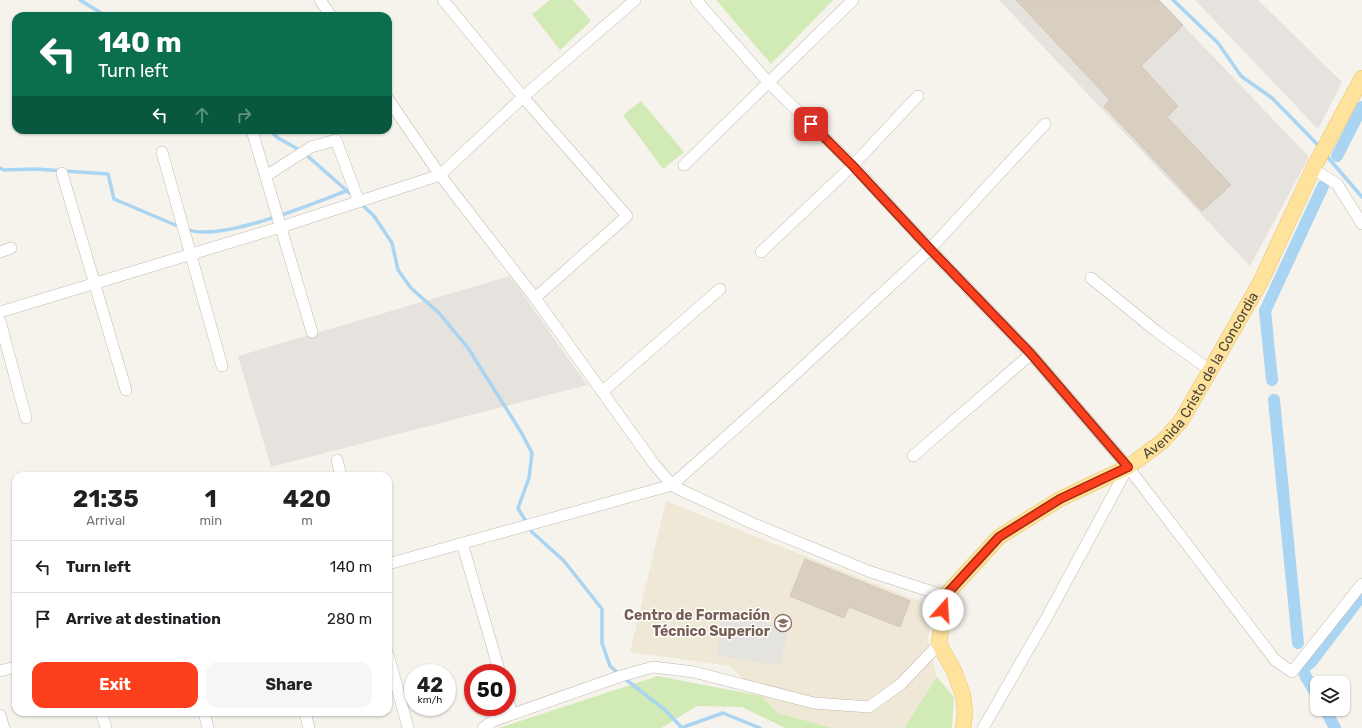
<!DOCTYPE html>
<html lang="en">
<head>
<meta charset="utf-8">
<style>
  :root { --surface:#fff; --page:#f6f6f6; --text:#202124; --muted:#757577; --line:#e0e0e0; --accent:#fc3f1d }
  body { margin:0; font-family:Rubik,sans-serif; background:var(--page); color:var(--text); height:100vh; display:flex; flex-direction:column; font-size:15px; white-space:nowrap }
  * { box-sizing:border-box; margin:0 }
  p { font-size:13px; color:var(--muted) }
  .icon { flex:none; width:22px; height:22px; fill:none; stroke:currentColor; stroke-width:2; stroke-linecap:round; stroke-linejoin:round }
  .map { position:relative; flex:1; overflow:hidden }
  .details { position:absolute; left:12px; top:472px; width:380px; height:244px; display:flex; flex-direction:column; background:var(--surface); border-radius:12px; box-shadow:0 1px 3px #0004 }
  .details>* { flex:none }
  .top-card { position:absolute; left:12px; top:12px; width:380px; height:122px; border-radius:12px; box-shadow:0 1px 3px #0004; background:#0b6e4f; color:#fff; overflow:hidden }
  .controls { position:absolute; left:1310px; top:676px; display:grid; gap:8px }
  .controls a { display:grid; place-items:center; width:40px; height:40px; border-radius:8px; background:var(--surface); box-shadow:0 1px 3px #0004; font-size:20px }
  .speed { position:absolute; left:404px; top:664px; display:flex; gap:8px; font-size:20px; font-weight:700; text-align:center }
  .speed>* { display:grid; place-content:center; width:52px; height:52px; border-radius:50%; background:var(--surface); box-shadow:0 1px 3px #0004; line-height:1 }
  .speed small { font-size:10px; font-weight:400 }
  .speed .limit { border:6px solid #d22; background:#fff; color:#111 }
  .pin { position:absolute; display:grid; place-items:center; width:34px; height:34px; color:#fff; margin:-17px; border-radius:8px; box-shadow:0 2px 6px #0006 }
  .me { position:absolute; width:44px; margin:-22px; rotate:19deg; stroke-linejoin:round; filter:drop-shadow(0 0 3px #0008) }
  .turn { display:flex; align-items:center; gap:14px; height:84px; padding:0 20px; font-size:18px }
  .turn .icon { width:52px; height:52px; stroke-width:2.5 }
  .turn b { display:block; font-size:28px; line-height:34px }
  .lanes { display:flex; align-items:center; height:38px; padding:0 20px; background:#0003; justify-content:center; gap:20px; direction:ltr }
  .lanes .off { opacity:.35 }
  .eta { display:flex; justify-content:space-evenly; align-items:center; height:68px; text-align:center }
  .eta b { font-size:24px; font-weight:700; line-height:28px }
  .primary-button { display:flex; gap:8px; margin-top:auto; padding:8px 20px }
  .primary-button a { flex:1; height:46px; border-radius:12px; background:var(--accent); color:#fff; font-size:16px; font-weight:700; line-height:46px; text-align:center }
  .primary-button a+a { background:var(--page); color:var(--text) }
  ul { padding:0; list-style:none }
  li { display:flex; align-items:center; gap:12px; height:52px; padding:0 20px; border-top:1px solid var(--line) }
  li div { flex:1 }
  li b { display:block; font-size:15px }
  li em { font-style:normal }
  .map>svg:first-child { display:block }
</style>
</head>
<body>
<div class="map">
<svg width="1362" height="728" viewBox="0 0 1362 728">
  <rect width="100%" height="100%" fill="#f6f3ec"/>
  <!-- industrial -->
  <g fill="#e6e2dd">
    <polygon points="999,0 1159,0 1309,157 1250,266"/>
    <polygon points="1195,0 1258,0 1342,82 1318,129"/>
    <polygon points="510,276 587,385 271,467 238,356"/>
  </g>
  <!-- education -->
  <polygon fill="#efe8d6" points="666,501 932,606 928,640 937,677 904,728 832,728 778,713 730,666 630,652"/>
  <!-- green -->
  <g fill="#d2eab5">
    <polygon points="550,0 573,0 591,21 560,50 532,14"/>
    <polygon points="716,0 833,0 771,64"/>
    <polygon points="641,101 684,152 663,169 623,115"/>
    <polygon points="658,676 761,696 778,713 832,728 785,728 742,707 697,706 661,728 499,728"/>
    <polygon points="937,677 954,697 952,728 904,728"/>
  </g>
  <!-- parking -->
  <polygon fill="#e5e3e0" points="723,608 788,630 780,666 717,655"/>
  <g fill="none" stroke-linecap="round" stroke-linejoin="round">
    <!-- stream -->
    <g stroke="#a9d4f2" stroke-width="3.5">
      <polyline points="80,0 106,16"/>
      <polyline points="1173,0 1218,43 1241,76 1272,98 1320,147"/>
      <polyline points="269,130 278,138 303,152 354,197"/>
      <polyline points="1325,154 1362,197"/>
      <polyline points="0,168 4,170 36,169 108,174 114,199 180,227"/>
      <polyline points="360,203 374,216 392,243 398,270 411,288 439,313 468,348 521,432 532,453 529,478 518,508 532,532 564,561 602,609 602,643 610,666 619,674"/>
      <path d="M 186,229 C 218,243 312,204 346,191"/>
      <polyline points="624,678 665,710 682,728"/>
      <polyline points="681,728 723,713 760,728"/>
    </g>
    <!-- canal -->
    <g stroke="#a9d4f2" stroke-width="12">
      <polyline points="1337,156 1362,107"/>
      <polyline points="1272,380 1265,311 1323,186"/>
      <polyline points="1274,400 1298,643"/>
      <polyline points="1301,664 1306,677 1317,695"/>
      <polyline points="1302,669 1311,662 1362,595"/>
      <polyline points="1325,709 1335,728"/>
    </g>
  </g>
  <!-- building -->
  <g fill="#d8cfc1" stroke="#d3c7b4">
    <polygon points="1016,0 1159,0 1183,25 1141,66 1178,106 1167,117 1231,185 1202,211 1104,106 1110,100"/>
    <polygon points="805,559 910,601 900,627 849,607 844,618 790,596"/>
  </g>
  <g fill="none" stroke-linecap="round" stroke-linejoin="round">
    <!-- minor casing -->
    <g stroke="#c2bbae" stroke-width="12">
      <g id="minor">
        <polyline points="320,0 331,16"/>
        <polyline points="443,0 523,97 627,216 535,298"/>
        <polyline points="696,0 769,83 853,165 930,249 1031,354 1128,467 1275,660 1292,672 1362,584"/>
        <polyline points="388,99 440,175 535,298 654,464 672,485 679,489 754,524 868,571 945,596"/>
        <polyline points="253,134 312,332"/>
        <polyline points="162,152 222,366"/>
        <polyline points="684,165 853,0"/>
        <polyline points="1313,169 1337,184 1362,224"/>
        <polyline points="62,173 126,390"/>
        <polyline points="266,176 311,147 336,140 359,202"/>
        <polyline points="0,252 11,248"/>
        <polyline points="761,252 853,165 918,96"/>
        <polyline points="1091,278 1156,331 1211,371"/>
        <polyline points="0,312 281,227 440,175 523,97 635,0"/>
        <polyline points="0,321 26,418"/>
        <polyline points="602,392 720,289"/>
        <polyline points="913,456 1031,354"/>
        <polyline points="337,460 341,476"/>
        <polyline points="462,543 500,673"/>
        <polyline points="388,564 672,485 778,390 930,249 1045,124"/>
        <polyline points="388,654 408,728"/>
        <polyline points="0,671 16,667"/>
        <polyline points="507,697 512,714"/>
        <polyline points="101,712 106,728"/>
        <polyline points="204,712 208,728"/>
        <polyline points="305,712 309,728"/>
        <polyline points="0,715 4,728"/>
        <polyline points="483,728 493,721 621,676 653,667 694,672 814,703 869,707 901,684 939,644"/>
        <polyline points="983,728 1047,617 1128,467"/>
      </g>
    </g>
    <!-- major casing -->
    <g stroke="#e6c16a" stroke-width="16">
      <g id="major">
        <path id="s1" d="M 963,728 L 965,713 L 963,695 L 954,671 L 939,644 L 945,596 L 999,537 L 1060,499 L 1128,467 L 1163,441 L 1181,421 L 1260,283 L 1313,169 L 1362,78"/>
      </g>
    </g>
    <!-- minor -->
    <use href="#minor" stroke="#fff" stroke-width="11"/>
    <!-- major -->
    <use href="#major" stroke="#ffe39c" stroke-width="15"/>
  </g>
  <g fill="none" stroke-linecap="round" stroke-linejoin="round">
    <!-- route casing -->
    <g stroke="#a42913" stroke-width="10">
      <polyline id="route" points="811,124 853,166 930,249 1031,354 1128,467 1060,499 999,537 945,596 943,610"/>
    </g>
    <!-- route -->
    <use href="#route" stroke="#fc3f1d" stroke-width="7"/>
  </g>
  <!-- icons -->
  <defs>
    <g id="university-ring" transform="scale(0.9)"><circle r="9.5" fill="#fff" stroke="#8d6e63" stroke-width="1.5"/><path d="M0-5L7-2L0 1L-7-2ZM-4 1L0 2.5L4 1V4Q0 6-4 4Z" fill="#8d6e63"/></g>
  </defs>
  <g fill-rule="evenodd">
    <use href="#university-ring" x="783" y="623"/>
  </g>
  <g text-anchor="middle" stroke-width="3" stroke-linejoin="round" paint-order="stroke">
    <!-- street labels -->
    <g font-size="14" fill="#4b4439" stroke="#fff">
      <text dy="5" stroke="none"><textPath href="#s1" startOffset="484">Avenida Cristo de la Concordia</textPath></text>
    </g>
    <!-- education labels -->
    <g font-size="14" font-weight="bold" fill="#785e54" stroke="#fff" text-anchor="end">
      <text x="770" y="620">Centro de Formación<tspan x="770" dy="16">Técnico Superior</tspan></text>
    </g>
  </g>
</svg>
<div class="controls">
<a><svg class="icon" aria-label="layers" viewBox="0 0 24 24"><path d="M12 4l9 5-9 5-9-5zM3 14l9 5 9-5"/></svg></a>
</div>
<div class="speed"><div>42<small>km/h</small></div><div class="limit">50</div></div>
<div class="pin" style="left:811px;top:124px;background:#d93025"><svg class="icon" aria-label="arrive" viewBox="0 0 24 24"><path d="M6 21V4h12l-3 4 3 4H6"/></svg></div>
<svg class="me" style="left:943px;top:610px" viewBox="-20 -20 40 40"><circle r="19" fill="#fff"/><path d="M0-13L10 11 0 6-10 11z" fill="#fc3f1d"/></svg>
<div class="top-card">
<div class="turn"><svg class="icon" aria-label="left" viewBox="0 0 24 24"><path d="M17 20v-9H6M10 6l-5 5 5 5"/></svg><div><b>140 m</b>Turn left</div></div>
<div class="lanes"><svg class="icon" aria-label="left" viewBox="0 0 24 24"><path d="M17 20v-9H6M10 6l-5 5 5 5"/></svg><svg class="icon off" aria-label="ahead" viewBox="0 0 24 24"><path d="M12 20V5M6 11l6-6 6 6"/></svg><svg class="icon off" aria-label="right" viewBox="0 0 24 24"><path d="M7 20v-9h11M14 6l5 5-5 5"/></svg></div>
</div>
<section class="details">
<div class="eta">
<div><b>21:35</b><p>Arrival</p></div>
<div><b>1</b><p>min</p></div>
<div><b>420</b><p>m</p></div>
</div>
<ul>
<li><svg class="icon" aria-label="left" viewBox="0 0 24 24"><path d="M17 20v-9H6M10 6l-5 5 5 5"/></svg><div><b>Turn left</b></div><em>140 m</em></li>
<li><svg class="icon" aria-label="arrive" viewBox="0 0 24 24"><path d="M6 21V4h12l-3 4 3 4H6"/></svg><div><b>Arrive at destination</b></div><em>280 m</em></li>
</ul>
<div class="primary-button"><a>Exit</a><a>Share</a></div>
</section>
</div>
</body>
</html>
